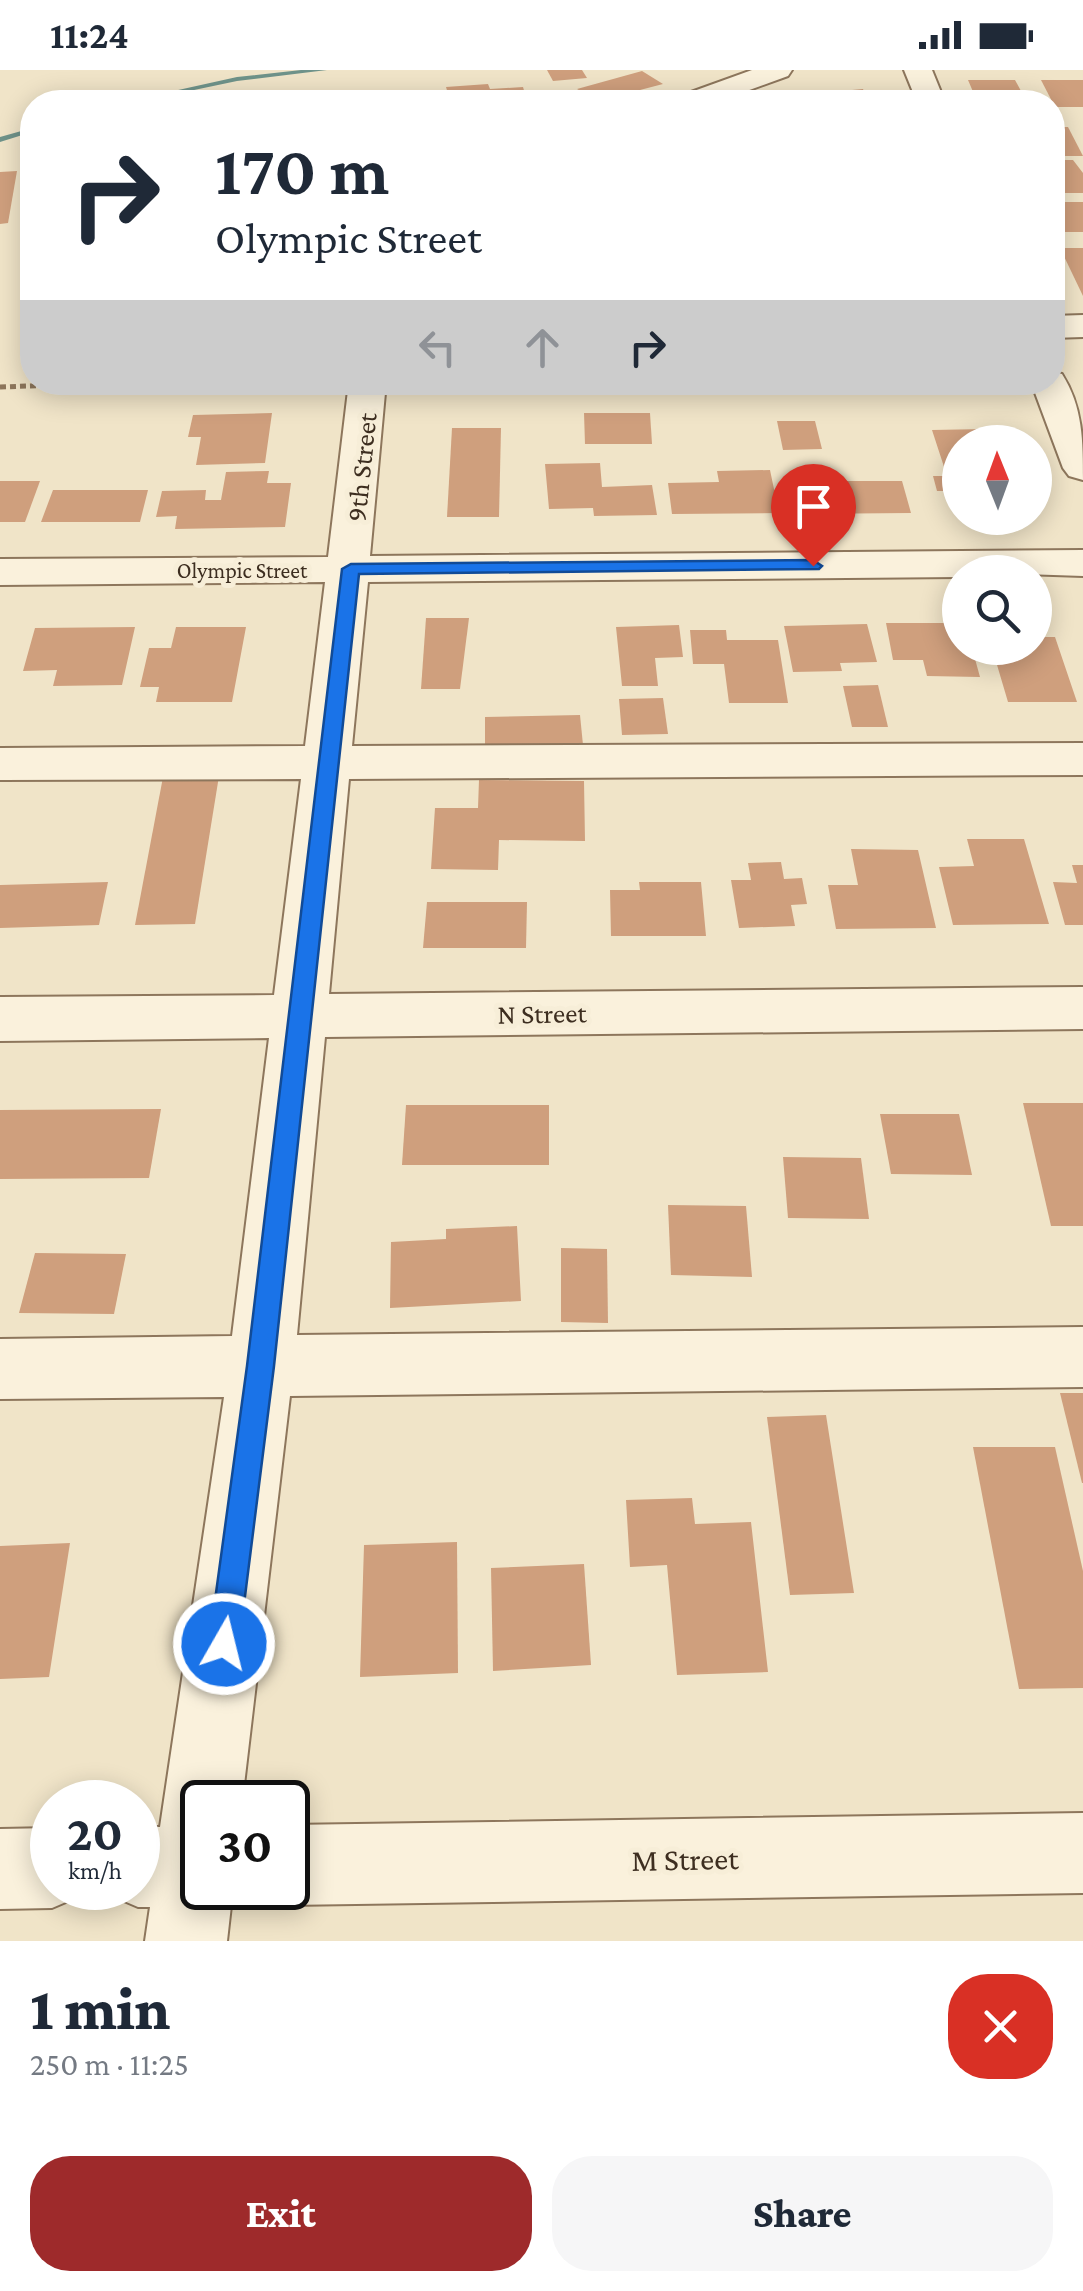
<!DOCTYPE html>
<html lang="en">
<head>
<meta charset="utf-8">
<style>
  :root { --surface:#fff; --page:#f6f6f7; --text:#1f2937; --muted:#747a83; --accent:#9e2a2b }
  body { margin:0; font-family:"Crimson Pro",serif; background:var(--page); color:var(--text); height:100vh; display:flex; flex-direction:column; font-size:38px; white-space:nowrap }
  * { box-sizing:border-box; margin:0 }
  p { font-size:32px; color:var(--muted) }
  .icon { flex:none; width:55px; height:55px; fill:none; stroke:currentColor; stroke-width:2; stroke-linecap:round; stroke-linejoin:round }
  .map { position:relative; height:1871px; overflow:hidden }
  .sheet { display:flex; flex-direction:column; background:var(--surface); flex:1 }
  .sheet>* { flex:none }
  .guide { position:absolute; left:20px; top:20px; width:1045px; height:305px; border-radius:40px; box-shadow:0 5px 25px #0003; background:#fff; color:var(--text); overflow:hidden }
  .needle { width:65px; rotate:359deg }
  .controls { position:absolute; left:942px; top:355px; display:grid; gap:20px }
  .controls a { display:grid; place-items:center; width:110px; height:110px; border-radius:50%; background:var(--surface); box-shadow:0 5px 25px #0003; font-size:50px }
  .speed { position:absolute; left:30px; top:1710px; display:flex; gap:20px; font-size:50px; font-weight:700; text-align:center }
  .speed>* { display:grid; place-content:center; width:130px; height:130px; border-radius:50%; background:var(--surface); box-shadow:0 5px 25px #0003; line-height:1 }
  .speed small { font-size:25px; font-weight:400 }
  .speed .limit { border:5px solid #111; border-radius:15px; background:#fff; color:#111 }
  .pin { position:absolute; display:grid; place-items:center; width:85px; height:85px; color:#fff; margin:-102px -42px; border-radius:50% 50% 50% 0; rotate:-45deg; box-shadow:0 0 10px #0007 }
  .pin .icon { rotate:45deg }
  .me { position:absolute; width:110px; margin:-55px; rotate:8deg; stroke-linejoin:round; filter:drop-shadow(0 0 8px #0008) }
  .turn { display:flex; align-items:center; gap:35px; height:210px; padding:0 30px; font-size:45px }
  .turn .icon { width:130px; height:130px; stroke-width:2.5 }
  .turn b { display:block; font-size:70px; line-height:85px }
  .lanes { display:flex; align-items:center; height:95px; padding:0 30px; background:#0003; justify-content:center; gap:50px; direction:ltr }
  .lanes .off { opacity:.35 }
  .round { display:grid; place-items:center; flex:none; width:105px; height:105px; border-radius:40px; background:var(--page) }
  .headline { display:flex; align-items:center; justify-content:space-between; height:170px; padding:0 30px }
  h1 { font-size:60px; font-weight:800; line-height:75px }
  .cta { display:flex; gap:20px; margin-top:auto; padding:20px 30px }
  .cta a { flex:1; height:115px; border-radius:40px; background:var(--accent); color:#fff; font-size:40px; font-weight:800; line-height:115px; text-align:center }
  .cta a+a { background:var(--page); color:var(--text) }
  .status { display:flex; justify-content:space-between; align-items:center; height:70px; padding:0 50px; background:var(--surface); direction:ltr }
  .status svg { height:28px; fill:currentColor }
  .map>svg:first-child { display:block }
</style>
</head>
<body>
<div class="status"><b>11:24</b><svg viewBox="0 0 49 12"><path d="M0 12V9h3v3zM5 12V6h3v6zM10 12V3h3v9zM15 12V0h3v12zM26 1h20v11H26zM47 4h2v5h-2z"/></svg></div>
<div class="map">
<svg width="1083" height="1871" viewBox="0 0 1083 1871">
  <rect width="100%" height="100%" fill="#f0e4c8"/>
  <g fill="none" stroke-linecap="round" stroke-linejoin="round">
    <!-- stream -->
    <g fill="#6f938a" fill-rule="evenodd">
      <polygon points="301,0 327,0 237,11 137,32 124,32 237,7"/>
      <polygon points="32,58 32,62 0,72 0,67"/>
    </g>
  </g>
  <!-- building -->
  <g fill="#cf9f7d">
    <polygon points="547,0 582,0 587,8 553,11"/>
    <polygon points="642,1 663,14 598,31 577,19"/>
    <polygon points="968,10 1015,10 1027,32 991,32 987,24 974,24"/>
    <polygon points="1041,10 1083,10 1083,37 1055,37"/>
    <polygon points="488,14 490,19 523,17 525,24 545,22 550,32 479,32 477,25 449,27 446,17"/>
    <polygon points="863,19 866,27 874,27 877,32 800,32 797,25"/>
    <polygon points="1052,57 1068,57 1083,86 1052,86"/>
    <polygon points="1052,90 1073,90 1083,103 1083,123 1052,123"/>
    <polygon points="17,101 8,153 0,154 0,102"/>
    <rect x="1052" y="132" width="31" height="30"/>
    <polygon points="1060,178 1083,178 1083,226"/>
    <polygon points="272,343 265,393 196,395 201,367 188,367 193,345"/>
    <polygon points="584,343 650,343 652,374 585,374"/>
    <polygon points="777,351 815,351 822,379 783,380"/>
    <polygon points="452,358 501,358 499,447 447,447"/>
    <polygon points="985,359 990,372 960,372 959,443 952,421 937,421 933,406 947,406 932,360"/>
    <polygon points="600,393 602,417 652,415 657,445 594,446 593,438 549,439 545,394"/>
    <polygon points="770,400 779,443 672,444 668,413 719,412 717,401"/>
    <polygon points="269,401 267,413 291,413 285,457 175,459 177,446 156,447 162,421 206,420 205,430 221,430 226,402"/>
    <polygon points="0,411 40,411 25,452 0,452"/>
    <polygon points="791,411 902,411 911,443 797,444"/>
    <polygon points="53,420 148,420 140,452 41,452"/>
    <polygon points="426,548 469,548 460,619 421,619"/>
    <polygon points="886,553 960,553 960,578 972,578 980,607 927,606 923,590 893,590"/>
    <polygon points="867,554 877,592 840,593 842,601 793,602 784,556"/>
    <polygon points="679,555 683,587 655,588 658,616 622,616 616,557"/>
    <polygon points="135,557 122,615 53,616 57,600 23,601 35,558"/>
    <polygon points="176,557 246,557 232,632 156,632 159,617 140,617 149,578 171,578"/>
    <polygon points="690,560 726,560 727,570 778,570 788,633 729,633 724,594 693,594"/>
    <polygon points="1035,567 1055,567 1077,632 1008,632 992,578 1035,578"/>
    <polygon points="878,615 888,657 852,657 843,616"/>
    <polygon points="663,628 668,664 622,665 619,629"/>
    <polygon points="580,645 583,675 485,677 485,647"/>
    <polygon points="219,706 195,854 135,855 163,707"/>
    <polygon points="479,710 584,711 585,771 499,770 498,800 431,799 435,738 478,738"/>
    <polygon points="967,769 1024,769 1049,854 953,855 939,797 974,796"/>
    <polygon points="851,779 918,780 936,858 836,859 828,815 858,815"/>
    <polygon points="781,792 784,809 802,808 807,834 791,835 795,856 739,858 731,810 751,810 748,793"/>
    <polygon points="1072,795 1083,795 1083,855 1065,855 1053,812 1077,813"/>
    <polygon points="108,812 99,855 0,858 0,815"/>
    <polygon points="639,812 701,812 706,866 611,866 610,820 640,820"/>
    <polygon points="427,832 527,832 526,878 423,878"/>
    <polygon points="1023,1033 1083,1033 1083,1156 1051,1156"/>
    <polygon points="406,1035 549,1035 549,1095 402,1095"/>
    <polygon points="161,1039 149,1108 0,1109 0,1040"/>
    <polygon points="880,1044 959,1044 972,1105 891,1104"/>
    <polygon points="783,1087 861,1088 869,1149 788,1148"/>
    <polygon points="668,1135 746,1136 752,1207 671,1205"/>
    <polygon points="517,1156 521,1231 390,1238 391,1172 446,1169 446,1159"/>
    <polygon points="561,1178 607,1179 608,1253 561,1252"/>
    <polygon points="35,1183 126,1184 114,1244 19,1243"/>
    <polygon points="1060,1323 1083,1323 1083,1413 1082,1413"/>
    <polygon points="826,1345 854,1523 790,1525 767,1347"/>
    <polygon points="973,1377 1055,1377 1083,1501 1083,1618 1019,1619"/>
    <polygon points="692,1428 695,1454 751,1452 768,1602 677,1605 667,1495 630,1497 626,1430"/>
    <polygon points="457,1472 458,1603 360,1607 364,1475"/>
    <polygon points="70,1473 49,1607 0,1609 0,1476"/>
    <polygon points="584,1494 591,1595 493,1601 491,1498"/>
  </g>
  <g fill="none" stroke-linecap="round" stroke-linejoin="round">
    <!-- minor casing -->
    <g stroke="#8d765c" stroke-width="4">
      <g id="minor">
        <polygon points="752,0 792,0 788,6 716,32 676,32 680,26"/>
        <polygon points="904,0 932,0 945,32 917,32"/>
        <polygon points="1083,245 1083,267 1052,268 1052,246"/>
        <path d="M 1052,302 L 1062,304 C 1083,337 1083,371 1083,410 L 1069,406 L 1063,398 L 1031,312 L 1052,312 Z"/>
        <polygon points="349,312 386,312 370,486 1083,480 1083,506 960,502 960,507 368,512 352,676 1083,673 1083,705 349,709 329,924 1083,917 1083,959 325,967 297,1265 1083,1257 1083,1317 290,1326 242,1732 202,1732 202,1818 233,1818 227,1871 145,1871 150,1837 138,1837 110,1825 107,1818 138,1818 138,1757 160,1757 224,1327 0,1329 0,1269 232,1266 269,968 0,971 0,927 274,925 301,709 0,710 0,678 305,676 325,512 0,515 0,489 328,487"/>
        <polygon points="1083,1743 1083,1823 288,1835 260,1823 257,1818 288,1818 288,1755"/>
        <polygon points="52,1758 52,1818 84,1818 80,1826 52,1838 0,1839 0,1759"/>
      </g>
    </g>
    <!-- path -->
    <polyline stroke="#8d765c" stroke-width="5" stroke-dasharray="6 4" stroke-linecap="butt" points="0,317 138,312"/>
    <!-- minor -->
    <use href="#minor" fill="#faf1dc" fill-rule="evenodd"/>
  </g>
  <!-- route -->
  <polygon fill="#1a73e8" stroke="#114b97" stroke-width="2.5" points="813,490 822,496 819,499 359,504 274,1296 239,1574 234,1585 224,1589 213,1585 209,1574 247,1296 342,499 351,494"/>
  <g text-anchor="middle" stroke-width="10" stroke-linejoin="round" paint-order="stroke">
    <!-- far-street labels -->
    <g font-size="22" fill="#3d2e20" stroke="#f7eed8">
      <text x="242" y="508">Olympic Street</text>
    </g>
    <!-- street labels -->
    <g font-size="28" fill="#3d2e20" stroke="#f7eed8">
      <text transform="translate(361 397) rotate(-84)" y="10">9th Street</text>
      <text transform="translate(542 943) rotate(-1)" y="10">N Street</text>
    </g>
    <!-- near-street labels -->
    <g font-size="32" fill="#3d2e20" stroke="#f7eed8">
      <text transform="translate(685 1789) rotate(-1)" y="11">M Street</text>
    </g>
  </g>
</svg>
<div class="controls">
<a><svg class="needle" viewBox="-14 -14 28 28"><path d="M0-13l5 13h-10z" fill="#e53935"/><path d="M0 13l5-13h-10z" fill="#747a83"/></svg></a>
<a><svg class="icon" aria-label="search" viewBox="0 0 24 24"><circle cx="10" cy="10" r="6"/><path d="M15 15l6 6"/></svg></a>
</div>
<div class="speed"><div>20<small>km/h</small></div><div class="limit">30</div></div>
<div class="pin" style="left:813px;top:496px;background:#d93025"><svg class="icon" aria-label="arrive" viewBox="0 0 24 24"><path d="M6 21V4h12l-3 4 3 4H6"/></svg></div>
<svg class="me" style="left:224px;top:1574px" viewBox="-20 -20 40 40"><circle r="17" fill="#1a73e8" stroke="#fff" stroke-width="3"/><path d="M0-11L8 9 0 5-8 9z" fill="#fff"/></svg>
<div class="guide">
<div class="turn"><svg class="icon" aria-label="right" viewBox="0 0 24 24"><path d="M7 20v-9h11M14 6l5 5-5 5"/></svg><div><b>170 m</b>Olympic Street</div></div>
<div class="lanes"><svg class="icon off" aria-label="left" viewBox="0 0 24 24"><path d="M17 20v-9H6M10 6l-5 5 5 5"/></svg><svg class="icon off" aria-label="ahead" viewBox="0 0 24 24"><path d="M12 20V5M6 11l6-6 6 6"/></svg><svg class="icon" aria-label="right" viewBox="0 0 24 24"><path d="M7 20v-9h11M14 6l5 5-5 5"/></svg></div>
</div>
</div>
<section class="sheet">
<div class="headline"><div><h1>1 min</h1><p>250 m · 11:25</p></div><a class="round" style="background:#d93025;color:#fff"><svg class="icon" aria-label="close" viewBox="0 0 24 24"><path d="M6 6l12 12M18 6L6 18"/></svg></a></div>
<div class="cta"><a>Exit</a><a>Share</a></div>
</section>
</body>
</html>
